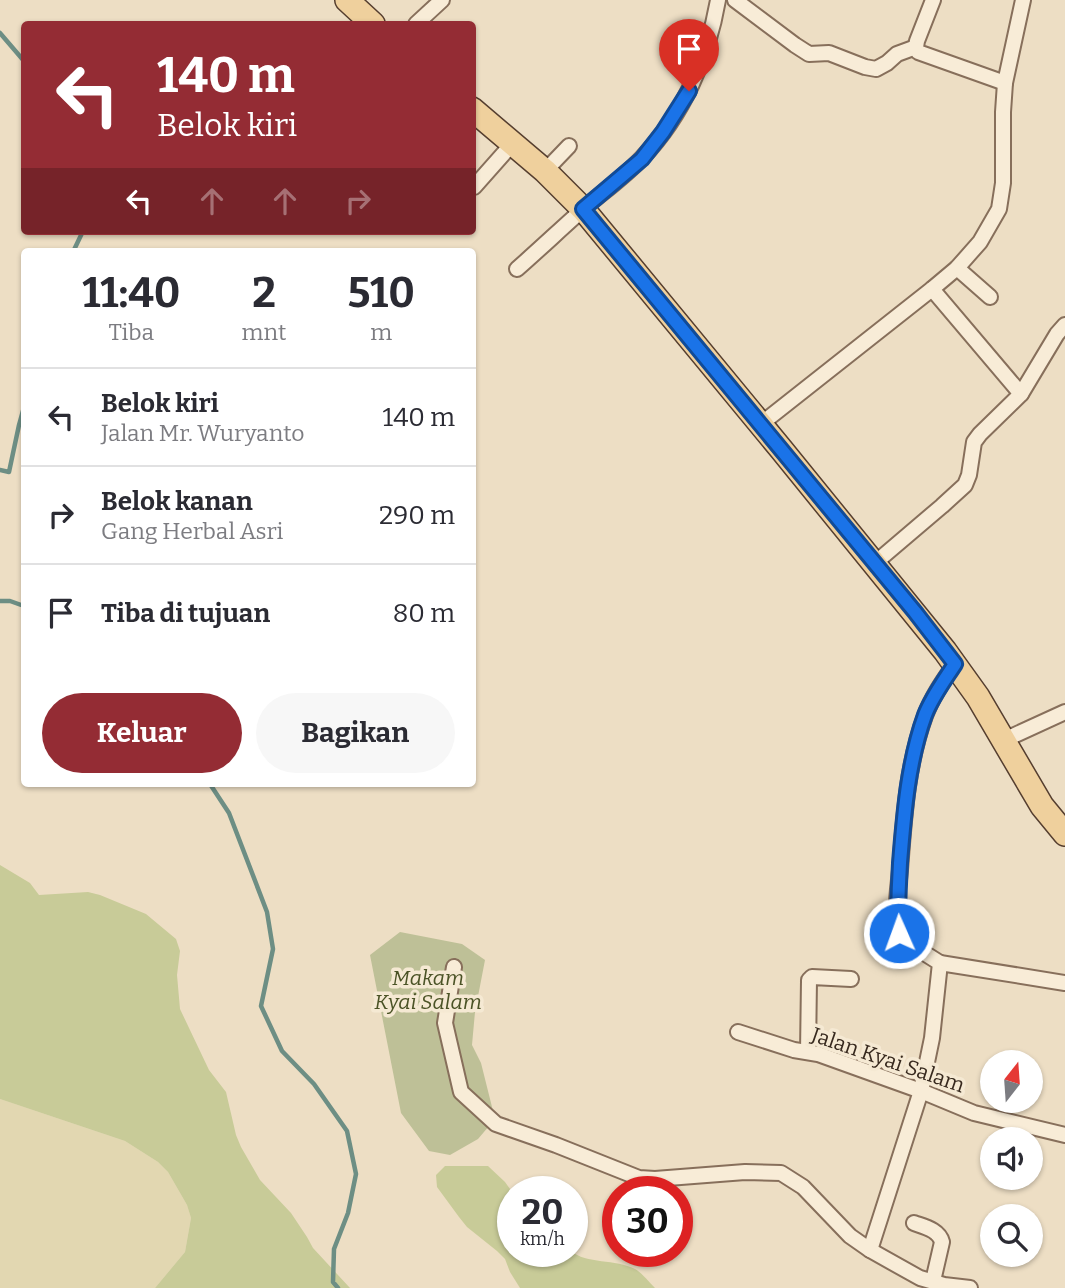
<!DOCTYPE html>
<html lang="id">
<style>
body{margin:0;font-family:Bitter,serif;background:#f7f7f7;color:#2b2b33;height:100vh;display:flex;flex-direction:column;font-size:26px;white-space:nowrap}
*{box-sizing:border-box;margin:0}
p{font-size:23px;color:#7c7c81}
.icon{flex:none;width:38px;height:38px;fill:none;stroke:currentColor;stroke-width:2;stroke-linecap:round;stroke-linejoin:round}
.map{position:relative;flex:1;overflow:hidden}
.details{position:absolute;left:21px;top:248px;width:455px;height:539px;display:flex;flex-direction:column;background:#fff;border-radius:7px;box-shadow:0 2px 5px #0004}
.details>*{flex:none}
.top-card{position:absolute;left:21px;top:21px;width:455px;height:214px;border-radius:7px;box-shadow:0 2px 5px #0004;background:#942c34;color:#fff;overflow:hidden}
.needle{width:46px;rotate:17deg}
.controls{position:absolute;left:980px;top:1050px;display:grid;gap:14px}
.controls a{display:grid;place-items:center;width:63px;height:63px;border-radius:50%;background:#fff;box-shadow:0 2px 5px #0004;font-size:35px}
.speed{position:absolute;left:497px;top:1176px;display:flex;gap:14px;font-size:35px;font-weight:700;text-align:center}
.speed>*{display:grid;place-content:center;width:91px;height:91px;border-radius:50%;background:#fff;box-shadow:0 2px 5px #0004;line-height:1}
.speed small{font-size:18px;font-weight:400}
.speed .limit{border:10px solid #d22;background:#fff;color:#111}
.pin{position:absolute;display:grid;place-items:center;width:60px;height:60px;color:#fff;margin:-72px -30px;border-radius:50% 50% 50% 0;rotate:-45deg;box-shadow:0 0 7px #0007}
.pin .icon{rotate:45deg}
.me{position:absolute;width:77px;margin:-38px;rotate:358deg;stroke-linejoin:round;filter:drop-shadow(0 0 5px #0008)}
.turn{display:flex;align-items:center;gap:24px;height:147px;padding:0 21px;font-size:32px}
.turn .icon{width:91px;height:91px;stroke-width:2.5}
.turn b{display:block;font-size:49px;line-height:60px}
.lanes{display:flex;align-items:center;height:66px;padding:0 21px;background:#0003;justify-content:center;gap:35px;direction:ltr}
.lanes .off{opacity:.35}
.eta{display:flex;justify-content:space-evenly;align-items:center;height:119px;text-align:center}
.eta b{font-size:42px;font-weight:700;line-height:49px}
.primary-button{display:flex;gap:14px;margin-top:auto;padding:14px 21px}
.primary-button a{flex:1;height:80px;border-radius:42px;background:#942c34;color:#fff;font-size:28px;font-weight:700;line-height:80px;text-align:center}
.primary-button a+a{background:#f7f7f7;color:#2b2b33}
ul{padding:0;list-style:none}
li{display:flex;align-items:center;gap:21px;height:98px;padding:0 21px;border-top:2px solid #e1e1e2}
li div{flex:1}
li b{display:block;font-size:26px}
li em{font-style:normal}
.map>svg:first-child{display:block}
.farmland{fill:#e2d7b1}
.green{fill:#c8cb98}
.cemetery{fill:#bec097}
.lines{fill:none;stroke-linecap:round;stroke-linejoin:round}
.stream{stroke:#6d8e84;stroke-width:4.5}
.street-casing{stroke:#876f5b;stroke-width:18}
.primary-casing{stroke:#553e2f;stroke-width:26}
.street{stroke:#f8ecd7;stroke-width:14}
.primary{stroke:#efd09d;stroke-width:23}
.route-casing{stroke:#114b97;stroke-width:18}
.route{stroke:#1a73e8;stroke-width:12}
.labels{text-anchor:middle;stroke-width:7;stroke-linejoin:round;paint-order:stroke}
.park-label{font-size:21px;font-style:italic;fill:#4b5326;stroke:#f5e9d3}
.street-label{font-size:21px;fill:#37291e;stroke:#f5e9d3}
</style>
<div class="map">
<svg width="1065" height="1288" viewBox="0 0 1065 1288">
<rect width="100%" height="100%" fill="#eddec4"/>
<path class="farmland" d="M0 1099 125 1141 158 1162 168 1172 187 1205 191 1218 185 1252 155 1288H0Z"/>
<g class="green">
<path d="M0 865 30 883 39 895 88 892 100 895 146 914 176 939 180 951 177 975 180 1009 209 1070 226 1092 236 1135 241 1147 260 1180 291 1213 307 1237 313 1248 350 1288H155L185 1252 191 1218 187 1205 168 1172 158 1162 125 1141 0 1099Z"/>
<path d="M445 1166H488L505 1182 513 1193V1251H571C586 1264 616 1259 635 1269 642 1273 649 1282 655 1288H520L510 1272 505 1259 497 1251 467 1227 459 1217 437 1187 436 1175Z"/>
</g>
<path class="cemetery" d="M400 932 462 944 485 960 475 1012 472 1045 481 1063 495 1119 478 1139 450 1155 429 1151 401 1113 370 955Z"/>
<g class="lines">
<g class="stream">
<path d="M0 33 24 61"/>
<path d="M73 252 83 231"/>
<path d="M0 470 9 472 19 425 24 407"/>
<path d="M0 601H10L24 606"/>
<path d="M210 784 229 813 267 912 273 949 261 1006 282 1051 314 1084 347 1131 356 1174 348 1213 334 1249 333 1282 338 1288"/>
</g>
<g class="street-casing">
<g id="street">
<path d="M735 0 795 45 809 54 829 53 865 67 876 69 887 63 897 54 916 47"/>
<path d="M933 0 917 41 916 47 918 52 1005 83"/>
<path d="M416 24 442 0"/>
<path d="M545 171 569 146"/>
<path d="M474 187 513 143"/>
<path d="M957 268 990 297"/>
<path d="M517 269C541 248 565 225 589 204 607 189 626 175 642 158 683 115 708 58 718 0"/>
<path d="M932 289 1021 394"/>
<path d="M761 424 932 289 957 268 980 242 999 209 1003 183V112L1005 83 1023 0"/>
<path d="M875 563 942 506 965 485 969 475 974 442 980 434 1021 394 1057 334 1065 325"/>
<path d="M1004 740 1065 712"/>
<path d="M940 963 1065 983"/>
<path d="M454 967 445 1023 461 1092 496 1124 556 1145 639 1178 655 1179 745 1172 781 1173 803 1187 850 1236 870 1250 920 1278 944 1285 970 1288"/>
<path d="M738 1032 794 1050 818 1054 921 1091 974 1113 1065 1135"/>
<path d="M808 1052 809 980 812 977 851 979"/>
<path d="M914 1223C925 1227 939 1230 942 1242L933 1281"/>
<path d="M870 1250 921 1091 932 1038 940 963 902 939C893 918 898 892 900 870 904 818 907 765 925 716 932 697 943 681 955 664"/>
</g>
</g>
<g class="primary-casing">
<g id="primary">
<path d="M347 0 373 24"/>
<path d="M472 109 545 171 583 209 781 449 945 651 978 697 1042 806 1065 834"/>
</g>
</g>
<use href="#street" class="street"/>
<use href="#primary" class="primary"/>
</g>
<g class="lines">
<g class="route-casing">
<path id="route" d="M689 91 663 132 642 159 583 209 915 612 955 664C944 681 932 697 925 715 908 762 904 814 900 863 899 887 897 909 899 933"/>
</g>
<use href="#route" class="route"/>
</g>
<g class="labels">
<g class="park-label">
<text x="428" y="985">Makam<tspan x="428" dy="24">Kyai Salam</tspan></text>
</g>
<g class="street-label">
<text transform="translate(888 1060) rotate(19)" y="7">Jalan Kyai Salam</text>
</g>
</g>
</svg>
<div class="controls">
<a><svg class="needle" viewBox="-14 -14 28 28"><path d="M0-13l5 13h-10z" fill="#e53935"/><path d="M0 13l5-13h-10z" fill="#7c7c81"/></svg></a>
<a><svg class="icon" aria-label="sound" viewBox="0 0 24 24"><path d="M4 9h4l5-4v14l-5-4H4zM17 9q2 3 0 6"/></svg></a>
<a><svg class="icon" aria-label="search" viewBox="0 0 24 24"><circle cx="10" cy="10" r="6"/><path d="M15 15l6 6"/></svg></a>
</div>
<div class="speed"><div>20<small>km/h</small></div><div class="limit">30</div></div>
<div class="pin" style="left:689px;top:91px;background:#d93025"><svg class="icon" aria-label="arrive" viewBox="0 0 24 24"><path d="M6 21V4h12l-3 4 3 4H6"/></svg></div>
<svg class="me" style="left:899px;top:933px" viewBox="-20 -20 40 40"><circle r="17" fill="#1a73e8" stroke="#fff" stroke-width="3"/><path d="M0-11L8 9 0 5-8 9z" fill="#fff"/></svg>
<div class="top-card">
<div class="turn"><svg class="icon" aria-label="left" viewBox="0 0 24 24"><path d="M17 20v-9H6M10 6l-5 5 5 5"/></svg><div><b>140 m</b>Belok kiri</div></div>
<div class="lanes"><svg class="icon" aria-label="left" viewBox="0 0 24 24"><path d="M17 20v-9H6M10 6l-5 5 5 5"/></svg><svg class="icon off" aria-label="ahead" viewBox="0 0 24 24"><path d="M12 20V5M6 11l6-6 6 6"/></svg><svg class="icon off" aria-label="ahead" viewBox="0 0 24 24"><path d="M12 20V5M6 11l6-6 6 6"/></svg><svg class="icon off" aria-label="right" viewBox="0 0 24 24"><path d="M7 20v-9h11M14 6l5 5-5 5"/></svg></div>
</div>
<section class="details">
<div class="eta">
<div><b>11:40</b><p>Tiba</p></div>
<div><b>2</b><p>mnt</p></div>
<div><b>510</b><p>m</p></div>
</div>
<ul>
<li><svg class="icon" aria-label="left" viewBox="0 0 24 24"><path d="M17 20v-9H6M10 6l-5 5 5 5"/></svg><div><b>Belok kiri</b><p>Jalan Mr. Wuryanto</p></div><em>140 m</em></li>
<li><svg class="icon" aria-label="right" viewBox="0 0 24 24"><path d="M7 20v-9h11M14 6l5 5-5 5"/></svg><div><b>Belok kanan</b><p>Gang Herbal Asri</p></div><em>290 m</em></li>
<li><svg class="icon" aria-label="arrive" viewBox="0 0 24 24"><path d="M6 21V4h12l-3 4 3 4H6"/></svg><div><b>Tiba di tujuan</b></div><em>80 m</em></li>
</ul>
<div class="primary-button"><a>Keluar</a><a>Bagikan</a></div>
</section>
</div>
